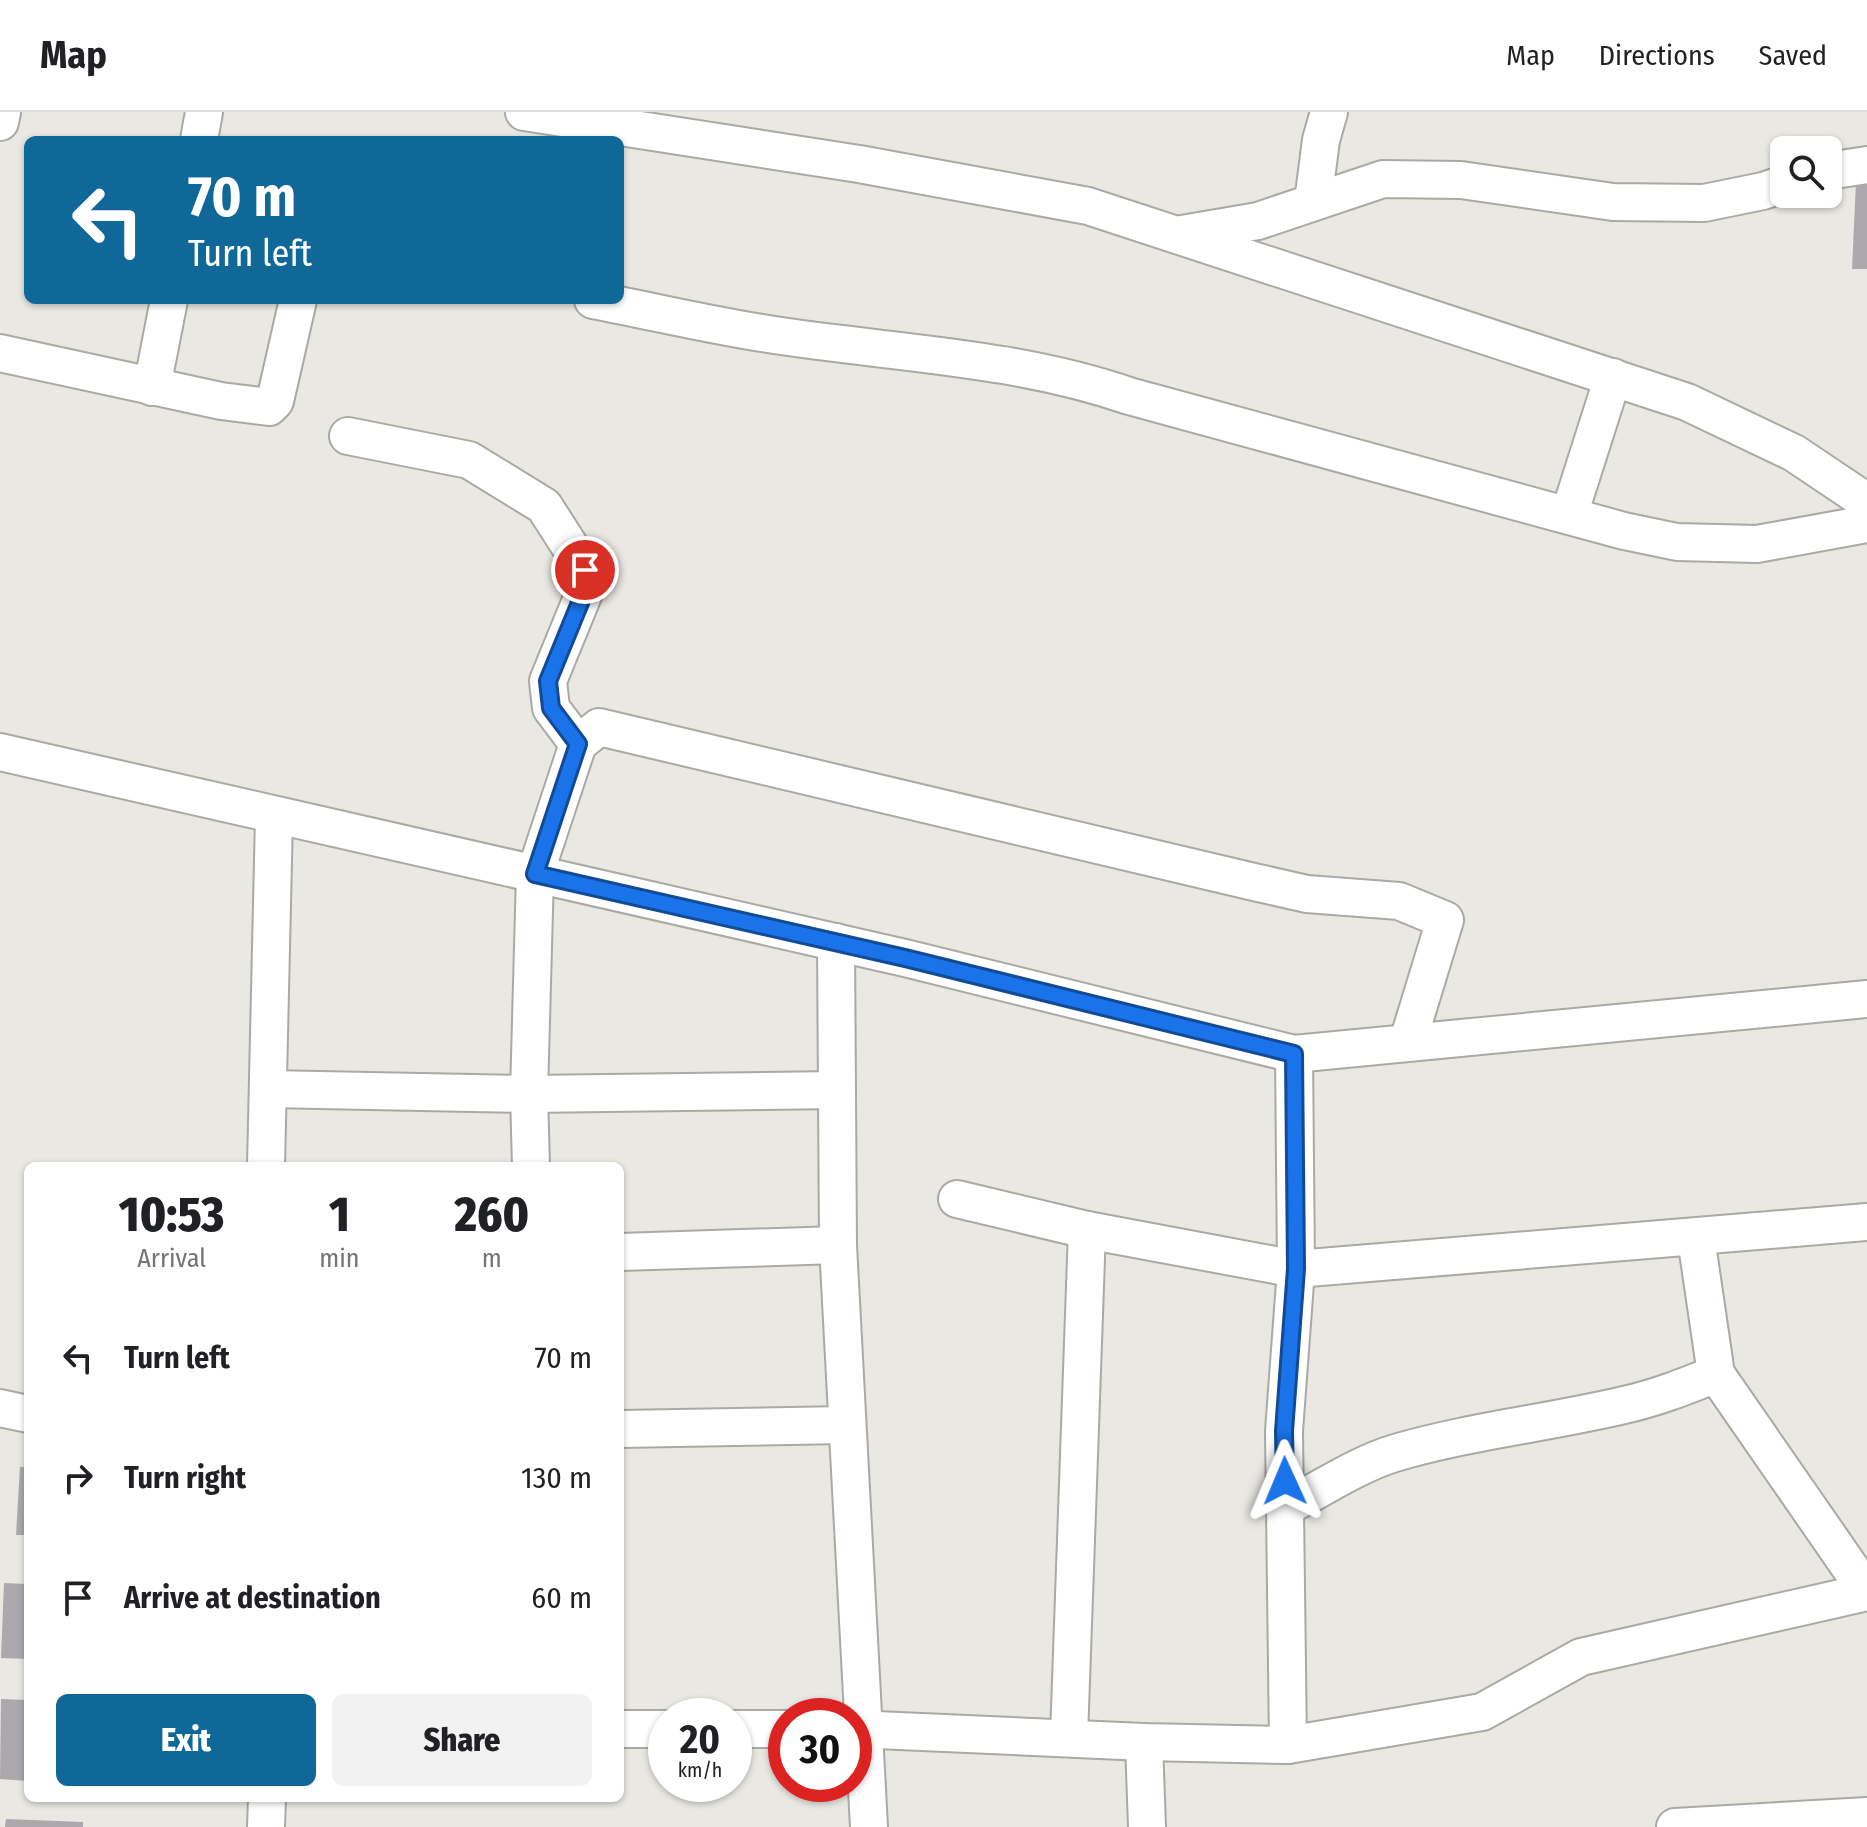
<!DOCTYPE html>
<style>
body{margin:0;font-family:"Fira Sans Condensed",sans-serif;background:#f2f2f2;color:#202124;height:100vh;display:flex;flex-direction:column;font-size:30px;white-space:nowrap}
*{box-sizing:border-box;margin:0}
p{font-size:26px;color:#757577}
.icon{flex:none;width:44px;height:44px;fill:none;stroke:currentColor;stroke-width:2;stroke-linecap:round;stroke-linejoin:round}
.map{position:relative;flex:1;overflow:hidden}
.details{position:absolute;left:24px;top:1050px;width:600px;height:640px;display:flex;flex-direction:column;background:#fff;border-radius:12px;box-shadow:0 2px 6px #0004}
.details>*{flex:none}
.guide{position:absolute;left:24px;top:24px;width:600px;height:168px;border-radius:12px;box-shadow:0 2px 6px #0004;background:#106898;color:#fff;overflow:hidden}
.buttons{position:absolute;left:1770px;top:24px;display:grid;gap:16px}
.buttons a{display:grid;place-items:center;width:72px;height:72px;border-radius:12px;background:#fff;box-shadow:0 2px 6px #0004;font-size:40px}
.speed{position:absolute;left:648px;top:1586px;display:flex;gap:16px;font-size:40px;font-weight:700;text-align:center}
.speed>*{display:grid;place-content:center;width:104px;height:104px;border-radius:50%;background:#fff;box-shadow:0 2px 6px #0004;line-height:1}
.speed small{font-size:20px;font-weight:400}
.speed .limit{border:12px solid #d22;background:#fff;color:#111}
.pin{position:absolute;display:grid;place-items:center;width:68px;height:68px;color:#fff;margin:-34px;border:4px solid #fff;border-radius:50%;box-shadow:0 2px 8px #0007}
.me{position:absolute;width:88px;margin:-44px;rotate:359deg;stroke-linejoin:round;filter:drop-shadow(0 0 6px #0008)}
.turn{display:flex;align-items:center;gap:28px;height:168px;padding:0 32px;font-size:36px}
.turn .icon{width:104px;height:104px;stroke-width:2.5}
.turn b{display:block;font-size:56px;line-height:68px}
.eta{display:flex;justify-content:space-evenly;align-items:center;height:136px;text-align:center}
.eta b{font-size:48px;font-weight:800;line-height:56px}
.primary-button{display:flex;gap:16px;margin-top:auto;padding:16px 32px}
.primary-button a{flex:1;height:92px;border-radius:12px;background:#106898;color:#fff;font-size:32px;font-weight:800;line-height:92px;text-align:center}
.primary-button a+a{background:#f2f2f2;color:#202124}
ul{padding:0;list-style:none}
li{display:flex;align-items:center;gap:24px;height:120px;padding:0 32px}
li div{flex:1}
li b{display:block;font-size:30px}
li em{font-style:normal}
header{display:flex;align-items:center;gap:48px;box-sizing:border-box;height:112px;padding:0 40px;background:#fff;border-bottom:2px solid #e0e0e0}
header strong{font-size:38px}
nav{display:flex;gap:44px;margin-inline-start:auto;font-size:28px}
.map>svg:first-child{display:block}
.building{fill:#aca9ae}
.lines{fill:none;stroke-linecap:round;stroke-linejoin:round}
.minor-casing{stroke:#aaa9a4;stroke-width:40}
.minor{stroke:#fff;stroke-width:36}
.route-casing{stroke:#114b97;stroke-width:20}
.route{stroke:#1a73e8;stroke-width:14}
</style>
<header>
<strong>Map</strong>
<nav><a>Map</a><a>Directions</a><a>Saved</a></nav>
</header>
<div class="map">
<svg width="1867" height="1715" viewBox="0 0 1867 1715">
<rect width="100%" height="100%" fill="#e9e8e3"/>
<g class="building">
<path d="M1856 70 1867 71V157H1852Z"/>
<path d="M20 1355H28V1423H16Z"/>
<path d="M4 1471 28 1472V1547L1 1546Z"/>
<path d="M1 1587 28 1588V1669L0 1667Z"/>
<path d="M6 1707 83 1710V1715H5Z"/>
</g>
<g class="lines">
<g class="minor-casing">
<g id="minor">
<path d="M524 0 859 52 1088 94 1687 290 1794 341 1867 390"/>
<path d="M0 10 2 0"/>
<path d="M199 28 204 0"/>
<path d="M1828 59 1867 53"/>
<path d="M1313 90 1321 28 1329 0"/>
<path d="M1182 122 1258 109 1383 67 1461 68 1613 90 1704 91 1763 79 1784 72"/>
<path d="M593 188C651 199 709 213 768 222 889 241 1013 244 1129 284L1624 419 1677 430 1757 432 1867 412"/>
<path d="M0 241 221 289 269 295 275 289 298 188"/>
<path d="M152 275 169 188"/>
<path d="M348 324 469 348 544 394 585 458 584 481 548 569 551 596 578 632"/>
<path d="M1569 403 1613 265"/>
<path d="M0 640 905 846 1294 942 1867 887"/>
<path d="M836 830 838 1133 869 1715"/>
<path d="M268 977 529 982 837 978"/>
<path d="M266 1054 274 705"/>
<path d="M531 1054 529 982 535 762 578 632 599 615 1254 770 1307 782 1399 789 1445 808 1408 929"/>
<path d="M957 1087 1087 1118 1296 1157 1867 1110"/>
<path d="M1696 1126 1716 1262 1867 1480"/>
<path d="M620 1140 838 1133"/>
<path d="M0 1296 28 1302"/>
<path d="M620 1317 846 1313"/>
<path d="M1285 1395C1322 1377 1356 1353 1395 1341 1470 1319 1548 1311 1624 1293 1656 1286 1686 1274 1716 1262"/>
<path d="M620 1617H666"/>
<path d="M734 1617H786"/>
<path d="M854 1617 1144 1630 1288 1633 1482 1600 1581 1545 1867 1480"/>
<path d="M1069 1625 1087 1118"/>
<path d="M1144 1630 1147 1715"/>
<path d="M1288 1633 1284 1319 1296 1157 1294 942"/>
<path d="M266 1715 267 1686"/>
<path d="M1675 1715 1867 1704"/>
</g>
</g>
<use href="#minor" class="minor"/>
</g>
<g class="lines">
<g class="route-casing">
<path id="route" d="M585 458 584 481 548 569 551 596 578 632 535 762 905 846 1294 942 1296 1157 1284 1319 1285 1369"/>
</g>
<use href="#route" class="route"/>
</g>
</svg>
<div class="buttons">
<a><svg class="icon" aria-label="search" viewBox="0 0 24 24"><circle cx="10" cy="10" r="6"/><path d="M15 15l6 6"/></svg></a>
</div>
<div class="speed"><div>20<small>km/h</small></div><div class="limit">30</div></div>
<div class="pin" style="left:585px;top:458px;background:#d93025"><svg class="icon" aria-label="arrive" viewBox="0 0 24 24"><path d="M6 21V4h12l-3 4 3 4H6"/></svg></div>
<svg class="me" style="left:1285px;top:1369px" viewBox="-20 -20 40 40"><path d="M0-17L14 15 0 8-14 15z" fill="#1a73e8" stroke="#fff" stroke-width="4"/></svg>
<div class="guide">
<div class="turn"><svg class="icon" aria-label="left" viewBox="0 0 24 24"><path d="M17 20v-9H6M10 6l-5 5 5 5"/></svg><div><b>70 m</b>Turn left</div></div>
</div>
<section class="details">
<div class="eta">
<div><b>10:53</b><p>Arrival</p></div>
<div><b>1</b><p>min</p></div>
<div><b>260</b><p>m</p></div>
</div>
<ul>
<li><svg class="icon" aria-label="left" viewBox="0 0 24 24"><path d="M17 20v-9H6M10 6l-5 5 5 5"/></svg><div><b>Turn left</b></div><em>70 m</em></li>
<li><svg class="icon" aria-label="right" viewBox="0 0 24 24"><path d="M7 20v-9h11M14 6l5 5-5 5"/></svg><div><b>Turn right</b></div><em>130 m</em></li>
<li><svg class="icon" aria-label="arrive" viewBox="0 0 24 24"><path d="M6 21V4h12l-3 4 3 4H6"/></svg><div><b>Arrive at destination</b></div><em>60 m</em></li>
</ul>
<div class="primary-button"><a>Exit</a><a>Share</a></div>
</section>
</div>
